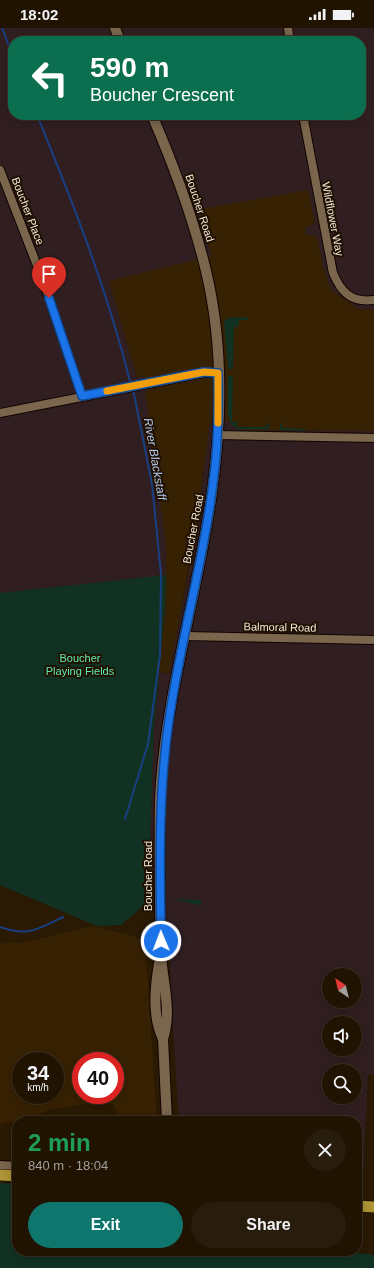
<!DOCTYPE html>
<meta charset="utf-8">
<style>
body{margin:0;font-family:Arial,sans-serif;background:#281c0c;color:#f1f3f6;height:100vh;display:flex;flex-direction:column;font-size:15px;white-space:nowrap}
*{box-sizing:border-box;margin:0}
p{font-size:13px;color:#a29e99}
.icon{flex:none;width:22px;height:22px;fill:none;stroke:currentColor;stroke-width:2;stroke-linecap:round;stroke-linejoin:round}
.map{position:relative;flex:1;overflow:hidden}
.side{position:absolute;left:12px;top:1088px;width:350px;height:140px;display:flex;flex-direction:column;background:#201302;border-radius:16px;box-shadow:0 2px 10px #0003,0 0 0 1px #3d3224}
.side>*{flex:none}
.top-card{position:absolute;left:8px;top:8px;width:358px;height:84px;border-radius:16px;box-shadow:0 2px 10px #0003,0 0 0 1px #3d3224;background:#0b6e4f;color:#fff;overflow:hidden}
.needle{width:26px;rotate:325deg}
.tools{position:absolute;left:322px;top:940px;display:grid;gap:8px}
.tools a{display:grid;place-items:center;width:40px;height:40px;border-radius:50%;background:#201302;box-shadow:0 2px 10px #0003,0 0 0 1px #3d3224;font-size:20px}
.speed{position:absolute;left:12px;top:1024px;display:flex;gap:8px;font-size:20px;font-weight:700;text-align:center}
.speed>*{display:grid;place-content:center;width:52px;height:52px;border-radius:50%;background:#201302;box-shadow:0 2px 10px #0003,0 0 0 1px #3d3224;line-height:1}
.speed small{font-size:10px;font-weight:400}
.speed .limit{border:6px solid #d22;background:#fff;color:#111}
.pin{position:absolute;display:grid;place-items:center;width:34px;height:34px;color:#fff;margin:-41px -17px;border-radius:50% 50% 50% 0;rotate:-45deg;box-shadow:0 0 4px #0007}
.pin .icon{rotate:45deg}
.me{position:absolute;width:44px;margin:-22px;rotate:359deg;stroke-linejoin:round;filter:drop-shadow(0 0 3px #0008)}
.turn{display:flex;align-items:center;gap:14px;height:84px;padding:0 16px;font-size:18px}
.turn .icon{width:52px;height:52px;stroke-width:2.5}
.turn b{display:block;font-size:28px;line-height:34px}
.round{display:grid;place-items:center;flex:none;width:42px;height:42px;border-radius:21px;background:#281c0c}
.summary{display:flex;align-items:center;justify-content:space-between;height:68px;padding:0 16px}
h1{font-size:24px;font-weight:700;line-height:30px;color:#1e9e55}
.primary-button{display:flex;gap:8px;margin-top:auto;padding:8px 16px}
.primary-button a{flex:1;height:46px;border-radius:24px;background:#0f766e;color:#fff;font-size:16px;font-weight:700;line-height:46px;text-align:center}
.primary-button a+a{background:#281c0c;color:#f1f3f6}
.status{display:flex;justify-content:space-between;align-items:center;height:28px;padding:0 20px;background:#201302;direction:ltr}
.status svg{height:11px;fill:currentColor}
.map>svg:first-child{display:block}
.built{fill:#372103;fill-rule:evenodd}
.industrial{fill:#311e21;fill-rule:evenodd}
.green{fill:#113223}
.lines{fill:none;stroke-linecap:round;stroke-linejoin:round}
.stream{stroke:#183f81;stroke-width:2}
.minor-casing{stroke:#120400;stroke-width:10}
.tertiary-casing{stroke:#120400;stroke-width:12}
.trunk-casing{stroke:#120400;stroke-width:12}
.minor{stroke:#7a654d;stroke-width:8}
.tertiary{stroke:#7a654d;stroke-width:10}
.trunk{stroke:#ae9436;stroke-width:11}
.route-casing{stroke:#114b97;stroke-width:10}
.route{stroke:#1a73e8;stroke-width:7}
.slow{stroke:#f59e0b;stroke-width:7}
.labels{text-anchor:middle;stroke-width:4;stroke-linejoin:round;paint-order:stroke}
.street-label{font-size:11px;fill:#f4e8da;stroke:#201000}
.park-label{font-size:11px;fill:#61edb0;stroke:#201000}
.water-label{font-size:12px;font-style:italic;fill:#b0c7ed;stroke:#201000}
</style>
<div class="status"><b>18:02</b><svg viewBox="0 0 49 12"><path d="M0 12V9h3v3zM5 12V6h3v6zM10 12V3h3v9zM15 12V0h3v12zM26 1h20v11H26zM47 4h2v5h-2z"/></svg></div>
<div class="map">
<svg width="374" height="1240" viewBox="0 0 374 1240">
<rect width="100%" height="100%" fill="#2a1903"/>
<g class="built">
<path d="M308 162 315 194 306 207 316 208 318 211 323 238 331 262 359 281 374 282V403L244 402 210 393 198 490 169 646 159 643 165 581 166 518 143 348 137 351 109 253 210 228 199 181Z"/>
<path d="M94 898 135 909 145 914 157 1093H121L113 1076 99 1074 51 1081 32 1090 0 1096V916L10 914 21 915ZM21 1033H55V1067H21ZM81 1033H115V1067H81Z"/>
</g>
<g class="industrial">
<path d="M0 0H374V282L359 281 331 262 323 238 318 211 316 208 306 207 305 200 313 197 315 194 308 162 200 181 211 228 109 253 137 351 143 347 166 518V547L0 565ZM13 13H361V87H13Z"/>
<path d="M210 393H228L234 399 244 402 374 403V1047L368 1046 364 1138H357V1093H179L172 986 169 901 148 874 154 700 159 644 169 646 191 532 198 490ZM329 947H355V973H329ZM329 995H355V1021H329ZM329 1043H355V1069H329Z"/>
</g>
<g class="green">
<path d="M248 289V292H239L238 299H234L233 341H228L224 293 229 290Z"/>
<path d="M228 348H233L232 394H237V399H266L267 395 269 398V401H239L231 397 228 386Z"/>
<path d="M282 395V400L305 401V403L280 402V397Z"/>
<path d="M166 547 165 581 154 700 148 874 121 897 97 898 0 857V565Z"/>
<path d="M173 871 201 872V876L199 877Z"/>
<path d="M0 1155 17 1156V1223H343L374 1227V1240H0Z"/>
</g>
<g class="lines">
<g class="stream">
<path d="M2 0 13 28"/>
<path d="M37 87C73 175 108 264 131 357"/>
<path d="M125 791 148 716 160 627 161 546 152 456 133 361"/>
<path d="M0 899C28 909 38 901 63 889"/>
</g>
<g class="minor-casing">
<g id="minor">
<path d="M288 0 290 13"/>
<path d="M303 87 333 245C341 264 351 275 374 272"/>
<path d="M0 142 45 258 82 368"/>
<path d="M0 385 204 345H218"/>
<path d="M218 407 374 410"/>
<path d="M185 608 374 612"/>
<path d="M0 1137 17 1138"/>
</g>
</g>
<g class="tertiary-casing">
<g id="tertiary">
<path d="M115 0 120 13"/>
<path d="M152 87C174 138 193 189 206 243 223 314 222 392 212 464 198 567 165 667 160 771 159 806 160 841 160 875 161 892 159 910 161 927 163 956 172 983 163 1011"/>
<path d="M159 935C155 960 152 988 163 1011L167 1093"/>
</g>
</g>
<g class="trunk-casing">
<g id="trunk">
<path d="M0 1147 17 1148"/>
<path d="M357 1178 374 1179"/>
</g>
</g>
<use href="#minor" class="minor"/>
<use href="#tertiary" class="tertiary"/>
<use href="#trunk" class="trunk"/>
</g>
<g class="lines">
<g class="route-casing">
<path id="route" d="M49 270 82 368 204 344 218 345C219 385 218 424 212 463 202 540 180 615 169 692 158 767 160 838 161 913"/>
</g>
<use href="#route" class="route"/>
<path class="slow" d="M107 363 204 344 218 345V395"/>
</g>
<g class="labels">
<g class="street-label">
<text transform="translate(200 180) rotate(72)" y="4">Boucher Road</text>
<text transform="translate(28 183) rotate(69)" y="4">Boucher Place</text>
<text transform="translate(333 191) rotate(79)" y="4">Wildflower Way</text>
<text transform="translate(193 501) rotate(-79)" y="4">Boucher Road</text>
<text transform="translate(280 599) rotate(1)" y="4">Balmoral Road</text>
<text transform="translate(148 848) rotate(-90)" y="4">Boucher Road</text>
</g>
<g class="park-label">
<text x="80" y="634">Boucher<tspan x="80" dy="13">Playing Fields</tspan></text>
</g>
<g class="water-label">
<text transform="translate(155 431) rotate(80)" y="4">River Blackstaff</text>
</g>
</g>
</svg>
<div class="tools">
<a><svg class="needle" viewBox="-14 -14 28 28"><path d="M0-13l5 13h-10z" fill="#e53935"/><path d="M0 13l5-13h-10z" fill="#a29e99"/></svg></a>
<a><svg class="icon" aria-label="sound" viewBox="0 0 24 24"><path d="M4 9h4l5-4v14l-5-4H4zM17 9q2 3 0 6"/></svg></a>
<a><svg class="icon" aria-label="search" viewBox="0 0 24 24"><circle cx="10" cy="10" r="6"/><path d="M15 15l6 6"/></svg></a>
</div>
<div class="speed"><div>34<small>km/h</small></div><div class="limit">40</div></div>
<div class="pin" style="left:49px;top:270px;background:#d93025"><svg class="icon" aria-label="arrive" viewBox="0 0 24 24"><path d="M6 21V4h12l-3 4 3 4H6"/></svg></div>
<svg class="me" style="left:161px;top:913px" viewBox="-20 -20 40 40"><circle r="17" fill="#1a73e8" stroke="#fff" stroke-width="3"/><path d="M0-11L8 9 0 5-8 9z" fill="#fff"/></svg>
<div class="top-card">
<div class="turn"><svg class="icon" aria-label="left" viewBox="0 0 24 24"><path d="M17 20v-9H6M10 6l-5 5 5 5"/></svg><div><b>590 m</b>Boucher Crescent</div></div>
</div>
<section class="side">
<div class="summary"><div><h1>2 min</h1><p>840 m · 18:04</p></div><a class="round"><svg class="icon" aria-label="close" viewBox="0 0 24 24"><path d="M6 6l12 12M18 6L6 18"/></svg></a></div>
<div class="primary-button"><a>Exit</a><a>Share</a></div>
</section>
</div>
